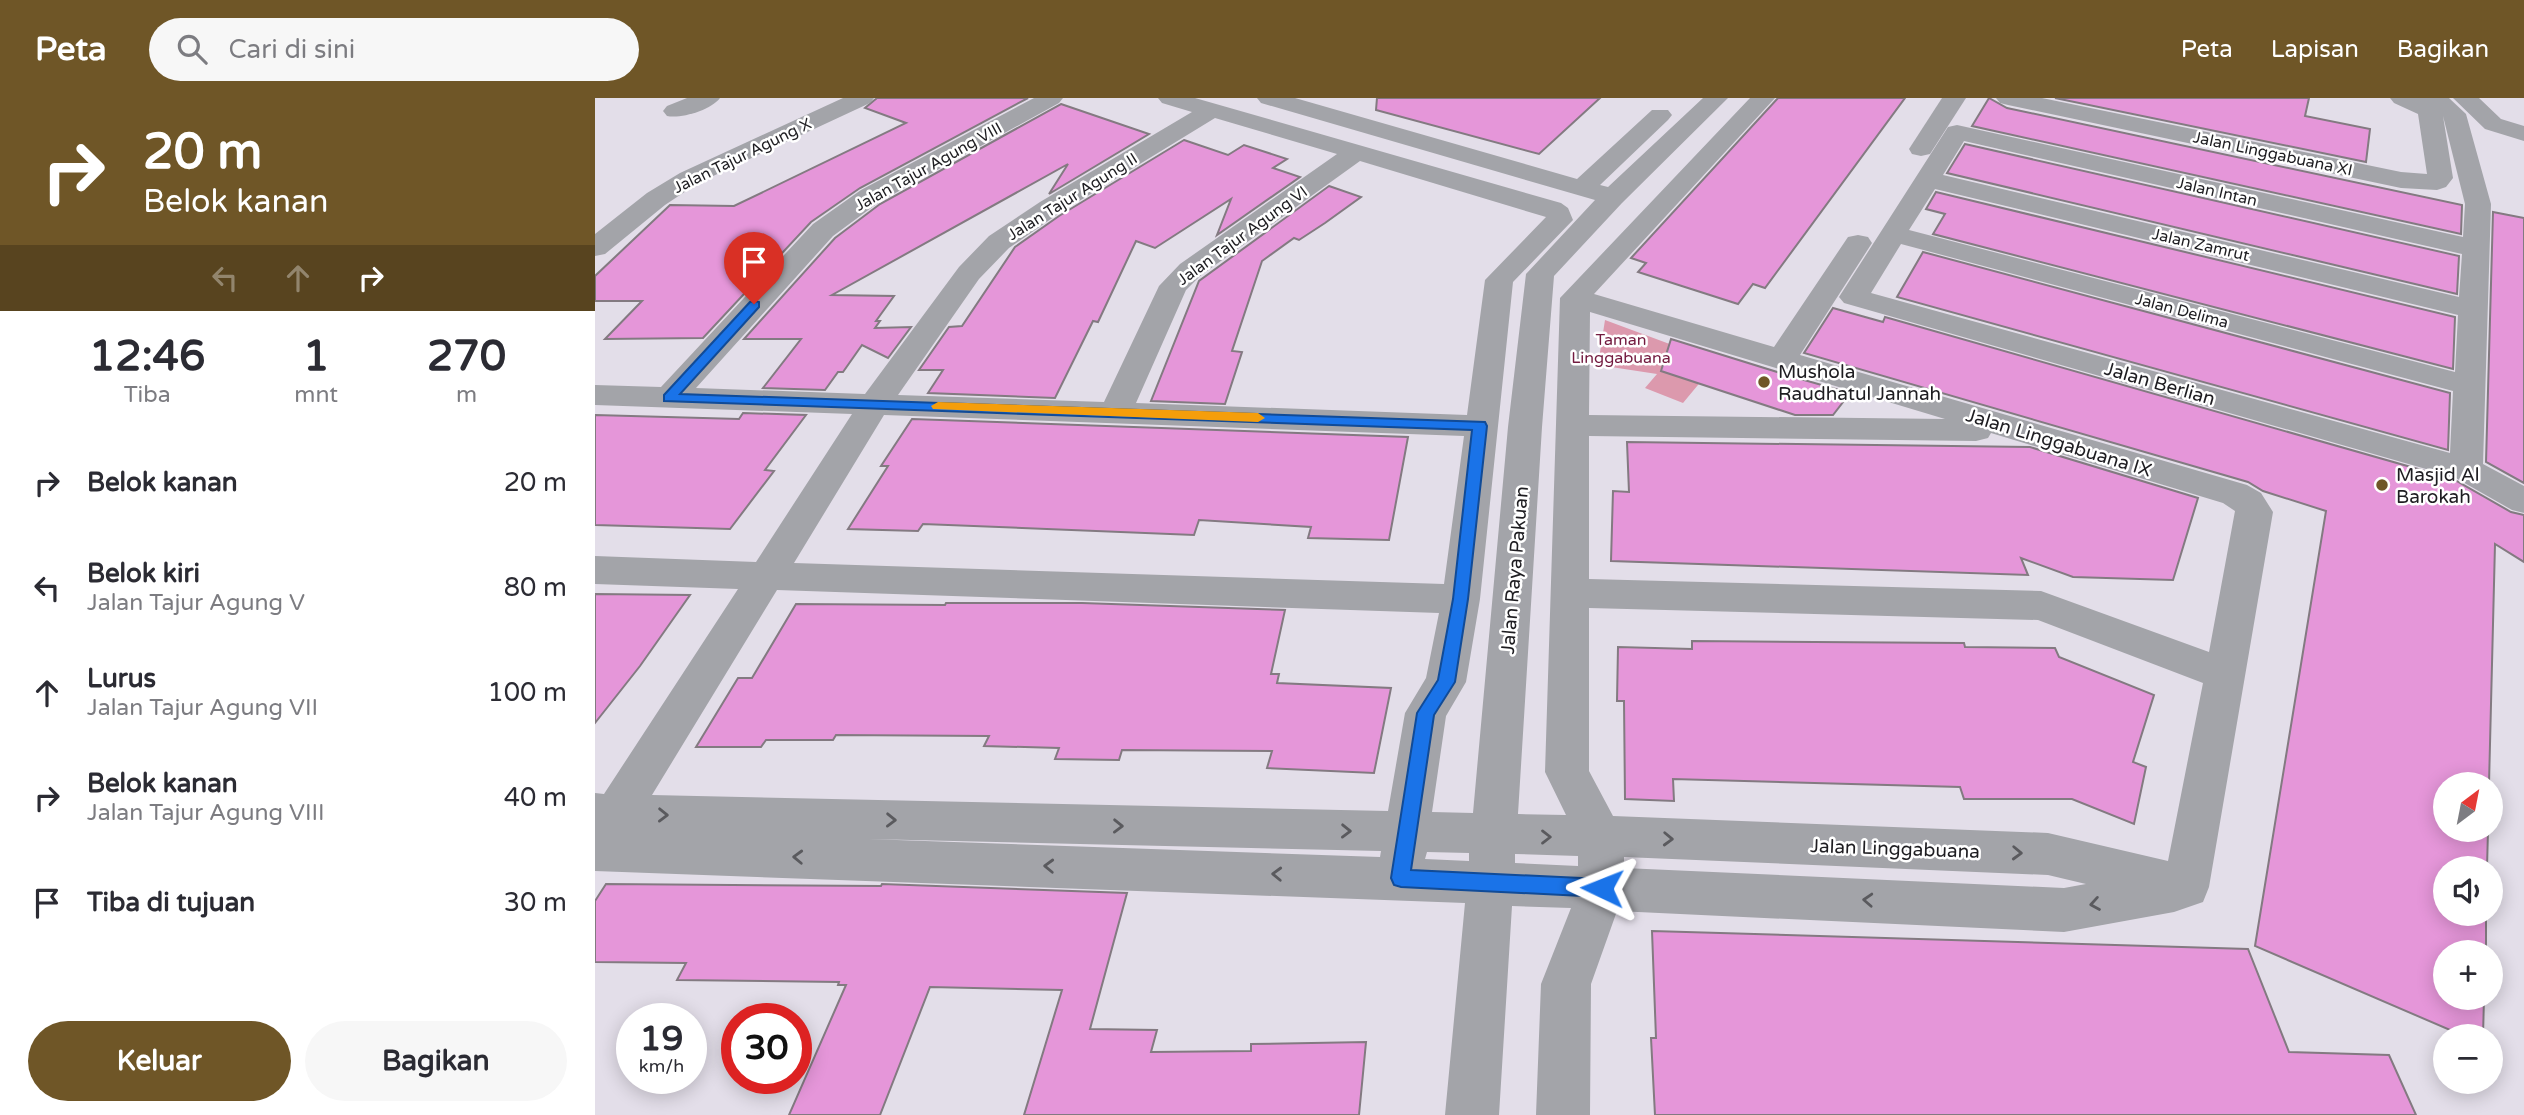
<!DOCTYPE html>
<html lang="id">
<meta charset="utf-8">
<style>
body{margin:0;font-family:"Varela Round",sans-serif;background:#f7f7f7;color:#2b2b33;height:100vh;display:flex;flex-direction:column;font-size:26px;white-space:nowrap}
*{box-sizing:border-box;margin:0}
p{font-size:23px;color:#7c7c81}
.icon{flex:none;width:38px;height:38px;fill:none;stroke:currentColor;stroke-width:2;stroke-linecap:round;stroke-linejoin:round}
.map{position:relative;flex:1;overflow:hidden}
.sheet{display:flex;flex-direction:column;background:#fff;width:595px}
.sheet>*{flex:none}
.top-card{background:#6f5627;color:#fff;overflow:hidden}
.needle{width:46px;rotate:32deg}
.tools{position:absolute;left:1838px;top:674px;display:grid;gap:14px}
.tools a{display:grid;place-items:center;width:70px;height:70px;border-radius:50%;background:#fff;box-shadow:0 4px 18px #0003;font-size:35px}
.speed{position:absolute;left:21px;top:905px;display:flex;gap:14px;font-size:35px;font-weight:700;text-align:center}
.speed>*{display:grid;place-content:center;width:91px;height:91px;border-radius:50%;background:#fff;box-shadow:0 4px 18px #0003;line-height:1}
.speed small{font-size:18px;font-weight:400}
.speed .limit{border:10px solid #d22;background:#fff;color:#111}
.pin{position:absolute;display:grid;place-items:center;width:60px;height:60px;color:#fff;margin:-72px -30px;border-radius:50% 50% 50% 0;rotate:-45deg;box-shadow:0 0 7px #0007}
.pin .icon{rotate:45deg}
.me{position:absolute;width:77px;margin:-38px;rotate:272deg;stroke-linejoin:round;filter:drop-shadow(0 0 5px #0008)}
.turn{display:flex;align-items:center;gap:24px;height:147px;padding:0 28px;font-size:32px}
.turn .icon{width:91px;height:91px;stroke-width:2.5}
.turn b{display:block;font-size:49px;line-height:60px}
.lanes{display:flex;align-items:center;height:66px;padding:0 28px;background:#0003;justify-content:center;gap:35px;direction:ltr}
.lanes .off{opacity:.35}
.eta{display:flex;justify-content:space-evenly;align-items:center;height:119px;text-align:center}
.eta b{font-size:42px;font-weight:800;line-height:49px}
.action{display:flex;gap:14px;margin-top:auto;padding:14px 28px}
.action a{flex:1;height:80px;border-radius:42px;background:#6f5627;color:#fff;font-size:28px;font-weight:800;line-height:80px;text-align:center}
.action a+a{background:#f7f7f7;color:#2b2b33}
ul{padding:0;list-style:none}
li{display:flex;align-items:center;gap:21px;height:105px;padding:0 28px}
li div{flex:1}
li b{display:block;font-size:26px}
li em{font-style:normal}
header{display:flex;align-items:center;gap:42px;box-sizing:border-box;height:98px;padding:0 35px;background:#6f5627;color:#fff}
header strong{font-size:33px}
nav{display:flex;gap:38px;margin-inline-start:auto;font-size:24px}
.search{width:490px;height:63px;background:#f7f7f7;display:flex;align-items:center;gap:18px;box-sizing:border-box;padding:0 24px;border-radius:38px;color:#7c7c81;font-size:26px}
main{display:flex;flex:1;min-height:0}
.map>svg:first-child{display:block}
.green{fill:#dc99ad}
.building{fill:#e596d9;stroke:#837a81;stroke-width:2}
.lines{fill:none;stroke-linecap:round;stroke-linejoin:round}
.street{fill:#a3a4a9;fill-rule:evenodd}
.oneway{stroke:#5a5a5e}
.route{fill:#1a73e8;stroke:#114b97;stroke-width:2}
.slow{fill:#f59e0b}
.poi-dot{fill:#6f5627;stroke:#fff;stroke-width:2.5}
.labels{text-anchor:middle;stroke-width:5;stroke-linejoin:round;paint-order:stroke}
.far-street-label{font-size:16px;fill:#1e1d21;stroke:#fff}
.far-park-label{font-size:16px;fill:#721a3f;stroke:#fff}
.poi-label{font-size:19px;fill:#1e1d21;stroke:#fff;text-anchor:start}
.street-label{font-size:19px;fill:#1e1d21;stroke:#fff}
</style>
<header>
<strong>Peta</strong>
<div class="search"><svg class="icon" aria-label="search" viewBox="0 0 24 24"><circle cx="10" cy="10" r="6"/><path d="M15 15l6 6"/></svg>Cari di sini</div>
<nav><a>Peta</a><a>Lapisan</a><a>Bagikan</a></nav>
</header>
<main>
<section class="sheet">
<div class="top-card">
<div class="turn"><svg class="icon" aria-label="right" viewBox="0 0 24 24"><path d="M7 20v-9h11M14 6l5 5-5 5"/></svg><div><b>20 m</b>Belok kanan</div></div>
<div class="lanes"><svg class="icon off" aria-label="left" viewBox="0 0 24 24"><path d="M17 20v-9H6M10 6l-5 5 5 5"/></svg><svg class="icon off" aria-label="ahead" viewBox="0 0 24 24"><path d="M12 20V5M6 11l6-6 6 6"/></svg><svg class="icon" aria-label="right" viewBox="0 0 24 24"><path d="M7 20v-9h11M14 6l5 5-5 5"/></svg></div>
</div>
<div class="eta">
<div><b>12:46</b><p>Tiba</p></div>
<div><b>1</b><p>mnt</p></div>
<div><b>270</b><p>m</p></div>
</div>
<ul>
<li><svg class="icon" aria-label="right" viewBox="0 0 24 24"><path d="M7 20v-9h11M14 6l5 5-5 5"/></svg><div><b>Belok kanan</b></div><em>20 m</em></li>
<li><svg class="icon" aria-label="left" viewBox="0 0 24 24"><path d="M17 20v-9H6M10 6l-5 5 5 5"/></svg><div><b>Belok kiri</b><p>Jalan Tajur Agung V</p></div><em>80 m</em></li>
<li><svg class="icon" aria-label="ahead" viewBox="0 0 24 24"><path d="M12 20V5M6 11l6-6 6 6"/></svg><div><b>Lurus</b><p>Jalan Tajur Agung VII</p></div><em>100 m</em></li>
<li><svg class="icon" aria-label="right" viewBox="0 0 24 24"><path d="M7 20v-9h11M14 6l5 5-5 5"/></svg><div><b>Belok kanan</b><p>Jalan Tajur Agung VIII</p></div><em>40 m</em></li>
<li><svg class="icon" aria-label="arrive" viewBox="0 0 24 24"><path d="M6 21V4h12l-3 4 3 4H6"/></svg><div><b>Tiba di tujuan</b></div><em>30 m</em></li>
</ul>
<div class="action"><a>Keluar</a><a>Bagikan</a></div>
</section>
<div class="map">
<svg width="1929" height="1017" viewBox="0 0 1929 1017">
<rect width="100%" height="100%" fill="#e3dee9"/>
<path class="green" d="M1010 222 1080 248 1065 273 1090 245 1127 258 1088 305 1050 290 1062 276 1003 267Z"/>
<g class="building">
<path d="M282 0H433L265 90 216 124 108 240 10 241 47 203H0V178L75 107 139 108 311 25 270 10Z"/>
<path d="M782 0H1005L944 56 781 12Z"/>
<path d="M1183 0H1310L1170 190 1158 186 1143 206 1043 174 1051 165 1036 160Z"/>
<path d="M1394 0 1412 10 1867 107 1866 136 1377 28Z"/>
<path d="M1460 0H1714L1710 18 1775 31 1771 64Z"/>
<path d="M466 6 554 36 454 96 473 66 237 197 299 198 281 223H285L280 230 316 229 293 260 267 247 248 274H243L230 292 168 290 206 241H149L240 140 285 106Z"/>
<path d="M589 42 633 57 649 47 692 61 678 70 705 79 622 137 636 101 560 150 541 143 503 224 498 223 460 300 333 295 348 272H324L354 229 367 228 420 149 464 118Z"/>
<path d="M1370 46 1864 158 1862 196 1352 75Z"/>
<path d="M734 88 766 99 730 125 704 142 699 140 667 163 637 253 647 254 630 306 556 303 604 183Z"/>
<path d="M1341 94 1860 219 1858 271 1338 136 1350 116 1331 111Z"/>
<path d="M1898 114 1929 120V385L1891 364Z"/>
<path d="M1328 154 1855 295 1853 352 1302 199Z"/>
<path d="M1238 210 1288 224 1290 219 1858 381 1916 414 1929 417V464L1900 446 1894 686H1850V732H1893L1892 770H1850V816H1891V854H1850V900H1889L1888 938H1869L1660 848 1731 413 1668 393 1653 384 1209 255Z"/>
<path d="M1076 241 1195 278 1255 295 1238 317H1200L1066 273Z"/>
<path d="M148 315 211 317 170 372 179 373 135 431 0 427V317L144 321Z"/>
<path d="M317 321 813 339 794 442 713 440 716 429 604 422 599 437 328 426 323 433 253 431 293 368H286Z"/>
<path d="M1032 344 1435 349 1603 400 1578 482 1478 479 1426 460 1433 477 1016 463 1018 393 1034 394Z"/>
<path d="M0 496 95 497 45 568 0 625Z"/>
<path d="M351 505H487L690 512 676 576H684L682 585 796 590 779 675 672 670 677 653 527 652 524 662 460 661 464 650 389 648 394 638 241 637 238 642H171L166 649H101L143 580H157L201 506 350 507Z"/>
<path d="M1097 543 1369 545 1370 549 1460 550 1464 559 1559 597 1538 664 1551 669 1539 726 1477 701H1369L1365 689 1078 681 1079 703 1030 701 1029 603H1022L1023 549 1097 551Z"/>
<path d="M11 786 286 788 287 786 532 795 495 931 562 932 556 954 656 953V946L771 944 764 1017H429L467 892 335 889 285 1017H194L251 887H243L244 884 82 882 91 865 0 864V803Z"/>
<path d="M1057 833 1653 851 1694 954 1794 957 1821 1017H1060L1056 940H1061Z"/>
</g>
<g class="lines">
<g class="street">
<path d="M92 0H125C116 12 86 21 72 18L68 13 72 8Z"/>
<path d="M248 0H279L275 5 103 85 70 107 10 156 0 158V136L52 95 85 75Z"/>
<path d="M439 0H468L464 5 284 104 238 138 101 290 270 296 364 169 394 138 445 104 597 14 567 5 563 0H600L966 105 973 110 978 122 918 184 885 501 871 584 851 618 837 714 878 715 913 329 931 176 1000 102 666 5 662 0H700L982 81 1057 12H1073L1077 17 1073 22 1005 87 1013 89 1108 0H1133L1027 105 959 178 947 329 923 716 971 717 950 674 965 200 1155 0H1180L999 196 1179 249 1253 139 1263 137 1273 139 1277 145 1205 257 1652 387 1666 395 1678 414 1614 789 1608 804 1579 814 1469 834 1022 813 996 886 995 1017H941L946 886 976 810 917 808 904 1017H850L870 805 0 773V695L9 696 143 491 0 486V458L161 464 257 316 0 307V287L66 289 218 126 266 92ZM620 20 742 56 585 166 564 188 509 304 303 297 384 181 414 150 463 116ZM765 63 951 119 890 182 872 317 541 305 591 192 605 178ZM995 214 1350 321 994 317ZM289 317 869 338 849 486 199 465ZM1396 335 1628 405 1640 413 1614 554 1446 493 994 481V338L1381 343 1393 340ZM182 492 844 515 831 580 810 615 793 713 57 697ZM994 510 1443 522 1608 585 1573 763 1453 735 1018 718 994 673ZM273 741 786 753 785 759ZM832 754 874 755V763L830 761ZM920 756 983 758V768L920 765ZM1029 759 1453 777 1491 786 1469 790 1029 770Z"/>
<path d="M1347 0H1371L1335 56 1326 58 1317 56 1314 51Z"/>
<path d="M1401 0H1447L1806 74 1832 76 1823 16 1799 5 1795 0H1854L1871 16 1896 106 1888 366 1929 388V415L1917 412 1859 379 1249 205 1244 199 1353 29 1362 27 1868 139 1870 106 1848 18 1858 80 1851 89 1842 92 1806 90 1413 7 1405 5ZM1369 43 1867 156 1864 199 1348 77ZM1340 91 1863 217 1860 274 1314 132ZM1306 146 1858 293 1855 355 1276 195Z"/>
<path d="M1858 0H1884L1906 21 1929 28V43L1890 31Z"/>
</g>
</g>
<defs><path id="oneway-chevron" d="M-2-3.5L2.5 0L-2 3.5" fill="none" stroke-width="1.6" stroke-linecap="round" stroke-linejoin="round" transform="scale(1.75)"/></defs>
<g class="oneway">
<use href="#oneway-chevron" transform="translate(68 717) rotate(1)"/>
<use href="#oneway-chevron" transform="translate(296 722) rotate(1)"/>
<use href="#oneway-chevron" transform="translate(523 728) rotate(1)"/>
<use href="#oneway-chevron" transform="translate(751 733) rotate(1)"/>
<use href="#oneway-chevron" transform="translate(951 739)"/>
<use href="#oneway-chevron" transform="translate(1073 741) rotate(2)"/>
<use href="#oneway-chevron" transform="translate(1422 755) rotate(2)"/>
<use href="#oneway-chevron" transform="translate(203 759) rotate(-178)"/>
<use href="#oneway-chevron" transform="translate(454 768) rotate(-178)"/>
<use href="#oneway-chevron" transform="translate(682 776) rotate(-178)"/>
<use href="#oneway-chevron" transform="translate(1273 802) rotate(-177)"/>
<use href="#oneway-chevron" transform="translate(1500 806) rotate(170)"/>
</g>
<path class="route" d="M159 203 164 204V209L85 296 890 324 892 328 873 501 860 584 839 617 816 772 1007 781 1014 783 1017 790 1014 796 1007 799 806 789 799 787 796 780 822 615 843 582 858 501 877 332 69 303V297L155 204Z"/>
<path class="slow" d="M343 304 663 315 670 320 663 324 338 311 336 308Z"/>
<g class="poi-dot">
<circle cx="1169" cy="284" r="7"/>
<circle cx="1787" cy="387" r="7"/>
</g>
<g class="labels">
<g class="far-street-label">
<text transform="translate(1678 55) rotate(12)" y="6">Jalan Linggabuana XI</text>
<text transform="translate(147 57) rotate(-26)" y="6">Jalan Tajur Agung X</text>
<text transform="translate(333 68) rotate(-29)" y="6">Jalan Tajur Agung VIII</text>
<text transform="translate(1622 93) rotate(13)" y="6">Jalan Intan</text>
<text transform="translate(477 98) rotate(-32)" y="6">Jalan Tajur Agung II</text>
<text transform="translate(647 137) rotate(-36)" y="6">Jalan Tajur Agung VI</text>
<text transform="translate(1606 146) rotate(13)" y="6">Jalan Zamrut</text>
<text transform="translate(1587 212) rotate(15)" y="6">Jalan Delima</text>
</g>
<g class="far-park-label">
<text x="1026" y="247">Taman<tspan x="1026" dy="18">Linggabuana</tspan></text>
</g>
<g class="poi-label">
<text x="1183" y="280">Mushola<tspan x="1183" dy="22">Raudhatul Jannah</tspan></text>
<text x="1801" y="383">Masjid Al<tspan x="1801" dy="22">Barokah</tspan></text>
</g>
<g class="street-label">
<text transform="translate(1565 285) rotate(16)" y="7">Jalan Berlian</text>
<text transform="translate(1464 344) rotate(17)" y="7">Jalan Linggabuana IX</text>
<text transform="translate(919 472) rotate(-85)" y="7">Jalan Raya Pakuan</text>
<text transform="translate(1300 750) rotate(2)" y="7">Jalan Linggabuana</text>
</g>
</g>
</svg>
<div class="tools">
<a><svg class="needle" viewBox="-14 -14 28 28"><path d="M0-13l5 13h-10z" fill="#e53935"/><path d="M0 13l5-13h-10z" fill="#7c7c81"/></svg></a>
<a><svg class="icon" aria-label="sound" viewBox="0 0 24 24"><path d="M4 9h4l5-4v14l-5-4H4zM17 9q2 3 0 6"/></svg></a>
<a>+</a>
<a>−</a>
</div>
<div class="speed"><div>19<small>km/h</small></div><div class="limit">30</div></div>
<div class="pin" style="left:159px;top:206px;background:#d93025"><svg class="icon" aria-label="arrive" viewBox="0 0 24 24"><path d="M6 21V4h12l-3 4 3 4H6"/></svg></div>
<svg class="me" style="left:1007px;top:790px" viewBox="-20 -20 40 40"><path d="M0-17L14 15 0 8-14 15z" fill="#1a73e8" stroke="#fff" stroke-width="4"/></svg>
</div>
</main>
